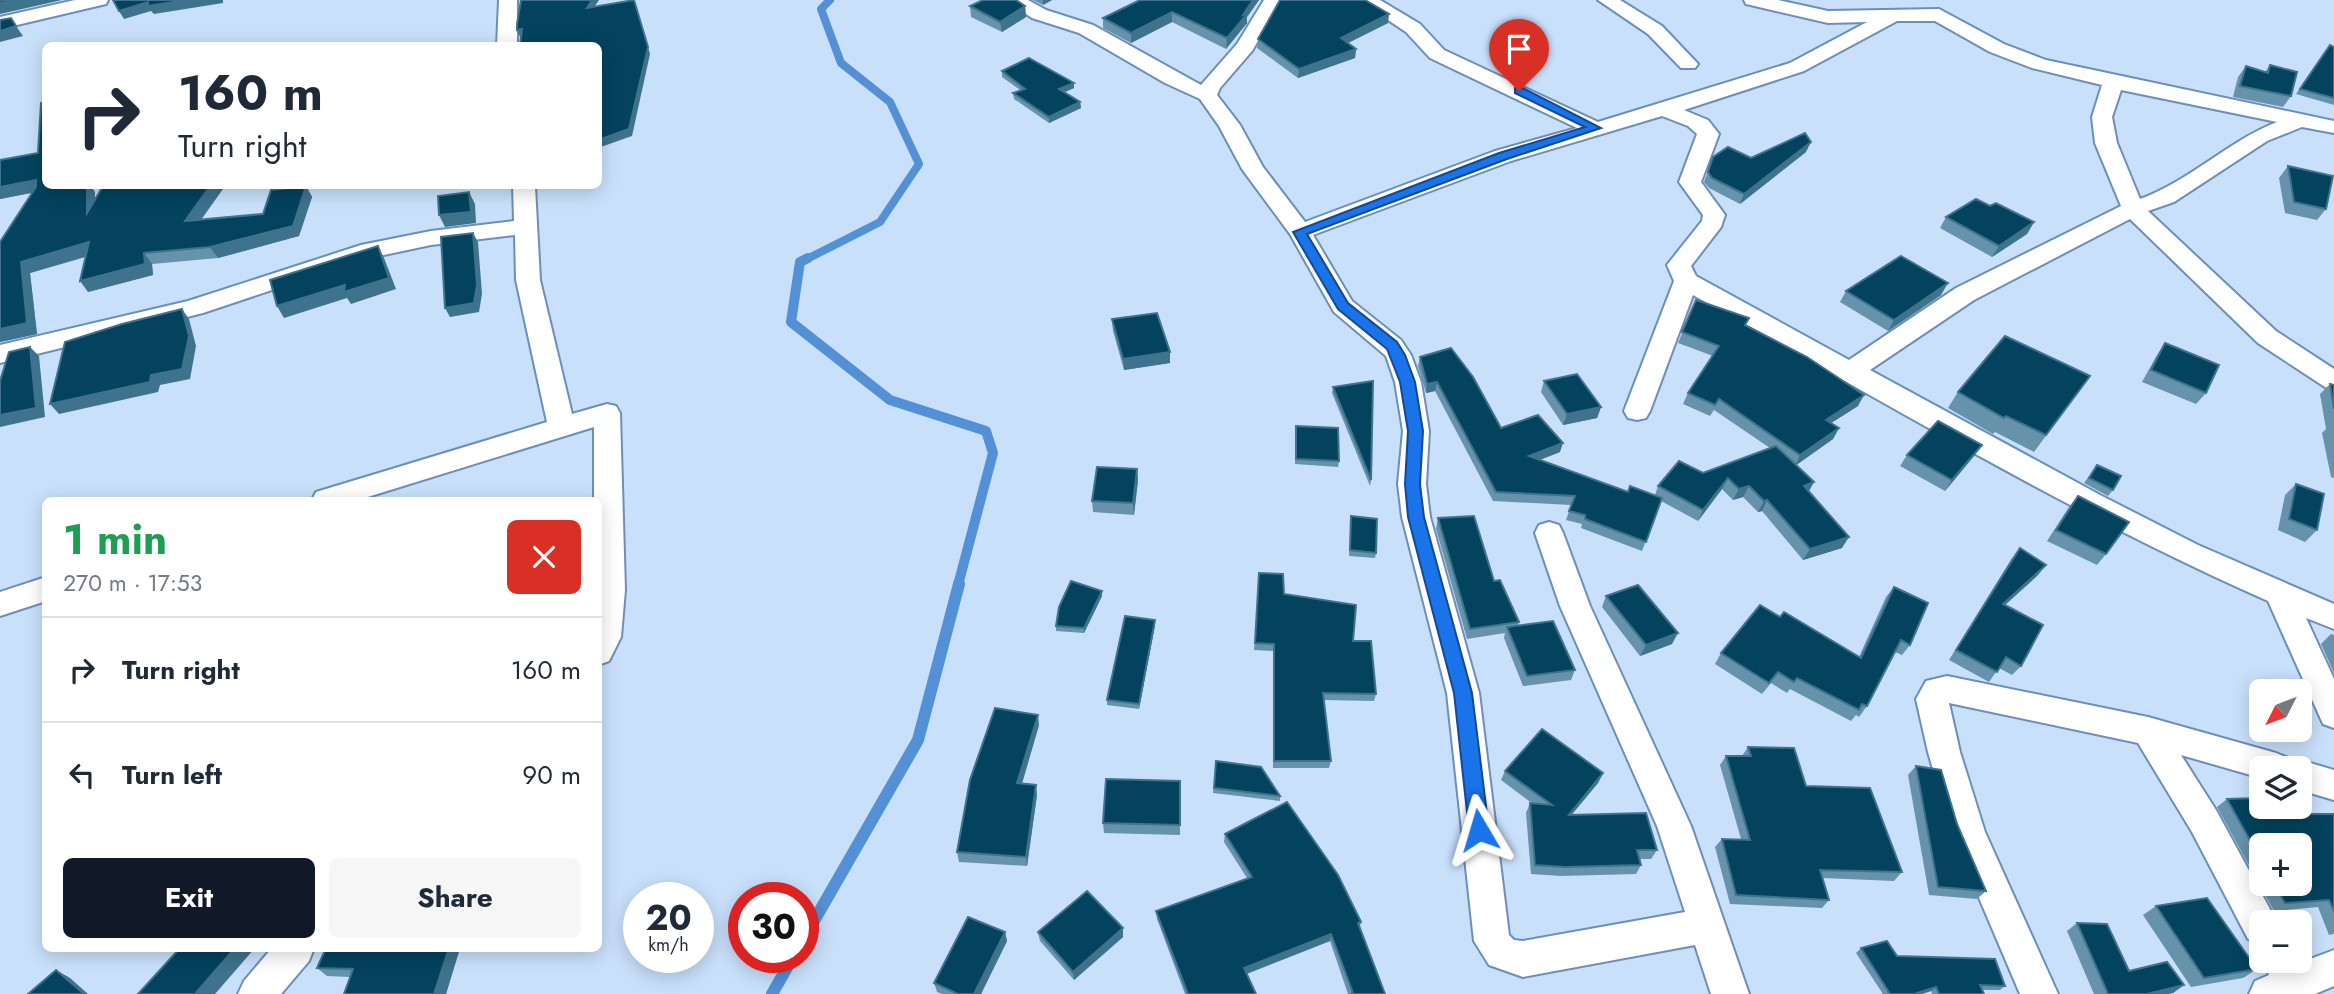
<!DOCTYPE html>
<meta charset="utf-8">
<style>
body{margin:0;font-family:Jost,sans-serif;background:#f6f6f7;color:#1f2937;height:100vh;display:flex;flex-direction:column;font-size:26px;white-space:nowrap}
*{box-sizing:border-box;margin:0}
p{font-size:23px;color:#747a83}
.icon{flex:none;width:38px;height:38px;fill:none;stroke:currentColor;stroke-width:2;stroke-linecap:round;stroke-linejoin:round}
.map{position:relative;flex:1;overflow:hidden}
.sheet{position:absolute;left:42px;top:497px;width:560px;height:455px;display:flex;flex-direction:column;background:#fff;border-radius:10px;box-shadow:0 4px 18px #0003}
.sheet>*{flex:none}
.guide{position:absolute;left:42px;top:42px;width:560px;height:147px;border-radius:10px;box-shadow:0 4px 18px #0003;background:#fff;color:#1f2937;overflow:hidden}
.needle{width:46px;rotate:228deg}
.tools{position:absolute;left:2249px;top:679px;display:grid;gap:14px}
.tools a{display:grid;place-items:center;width:63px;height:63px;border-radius:10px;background:#fff;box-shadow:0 4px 18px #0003;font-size:35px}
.speed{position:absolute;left:623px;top:882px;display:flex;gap:14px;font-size:35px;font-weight:700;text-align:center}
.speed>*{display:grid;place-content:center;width:91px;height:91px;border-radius:50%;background:#fff;box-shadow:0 4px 18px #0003;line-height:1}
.speed small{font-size:18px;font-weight:400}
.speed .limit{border:10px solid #d22;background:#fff;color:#111}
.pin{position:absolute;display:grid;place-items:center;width:60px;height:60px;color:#fff;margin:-72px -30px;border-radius:50% 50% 50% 0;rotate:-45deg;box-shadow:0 0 7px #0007}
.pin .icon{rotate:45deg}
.me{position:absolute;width:77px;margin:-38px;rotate:353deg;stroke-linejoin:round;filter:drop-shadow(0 0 5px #0008)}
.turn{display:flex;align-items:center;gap:24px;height:147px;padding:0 21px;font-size:32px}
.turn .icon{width:91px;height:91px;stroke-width:2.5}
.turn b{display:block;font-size:49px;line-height:60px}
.round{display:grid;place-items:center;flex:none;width:74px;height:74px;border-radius:10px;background:#f6f6f7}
.headline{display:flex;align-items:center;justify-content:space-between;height:119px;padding:0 21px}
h1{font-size:42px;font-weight:700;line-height:52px;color:#1e9e55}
.primary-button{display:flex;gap:14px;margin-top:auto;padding:14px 21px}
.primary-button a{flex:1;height:80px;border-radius:10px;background:#111827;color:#fff;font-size:28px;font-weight:700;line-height:80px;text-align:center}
.primary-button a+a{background:#f6f6f7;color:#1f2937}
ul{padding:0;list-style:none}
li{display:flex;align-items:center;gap:21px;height:105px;padding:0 21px;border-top:2px solid #e0e1e3}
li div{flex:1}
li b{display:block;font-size:26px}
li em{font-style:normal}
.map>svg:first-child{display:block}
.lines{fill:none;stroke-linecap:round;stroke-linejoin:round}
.stream-far2{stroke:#5490d6;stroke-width:8}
.stream-far1{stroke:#5490d6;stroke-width:10}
.stream{stroke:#5490d6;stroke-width:12}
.minor-casing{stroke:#6c8fb9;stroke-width:4}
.minor{fill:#fff;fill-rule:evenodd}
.wall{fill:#6692ac;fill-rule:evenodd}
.shaded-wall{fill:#3e728d}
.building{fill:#03435e;stroke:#3e728d;stroke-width:2}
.route{fill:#1a73e8;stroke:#114b97;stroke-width:2}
</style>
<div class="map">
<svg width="2334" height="994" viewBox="0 0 2334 994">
<rect width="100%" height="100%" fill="#c9e0fb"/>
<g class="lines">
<path class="stream-far2" d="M805 260 880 222 919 164 890 102 841 63 821 9 830 0"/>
<path class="stream-far1" d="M808 258 800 262 791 322 890 400 986 431 993 453 958 585"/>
<g class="stream">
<path d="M803 940 918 740 959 584"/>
<path d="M772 994 793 957"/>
</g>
<g class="minor-casing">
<g id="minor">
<path d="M75 0H108L106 4 0 29V17Z"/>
<path d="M499 0H517V46H497Z"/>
<path d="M1006 0H1028L1046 10 1093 25 1201 85 1237 44 1264 0H1282L1252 51 1220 88 1217 95 1240 125 1263 167 1305 222 1495 151 1577 128 1430 58 1406 32 1358 0H1380L1420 24 1444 50 1598 122 1790 63 1867 22 1828 23 1746 4 1744 0H1778L1828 11 1939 9 2004 44 2046 60 2334 121V133L2302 127 2267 141 2174 202 2148 211 2276 331 2334 369V390L2325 387 2258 343 2130 219 1974 300 1870 370 2100 495 2198 545 2334 604V629L2306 618 2334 679V728L2323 724 2268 601C2069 513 1882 401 1693 295L1650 411 1646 418 1637 420 1628 418 1624 411 1674 281 1667 265 1702 221 1703 215 1679 182 1697 134 1688 126 1662 116 1511 161 1313 235 1352 301 1401 340 1411 355 1421 382 1429 431 1426 484 1430 517 1479 693 1509 935 1514 940 1523 941 1685 912 1657 826 1560 606 1535 533 1539 525 1549 522 1559 525 1563 533 1590 606 1691 826 1749 994H1711L1695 945 1523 977 1489 965 1474 941 1447 693 1402 517 1398 484 1403 431 1395 382 1386 356 1334 312 1290 234 1242 169 1219 126 1200 99 1165 83 1079 33 1032 18ZM1897 21H1935L1990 52 2032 68 2102 85 2092 117 2095 143 2121 206 1956 288 1849 360 1696 276 1691 266 1721 227 1725 215 1701 182 1719 134 1708 120 1684 110 1804 71ZM2121 90 2277 122C2228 141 2190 181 2140 199L2117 143 2112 117Z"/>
<path d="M1598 0H1620L1662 26 1698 64 1695 68H1681L1648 34Z"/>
<path d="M513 186H535L540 280 572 414 607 404 616 406 620 413 625 590 621 637 609 661 598 665V500H594V427L358 500H312L316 492 547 422 516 280 515 235 431 245 365 259 203 313 0 363V345L188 301 361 245 431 231 514 221Z"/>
<path d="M46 577V601L0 616V592Z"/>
<path d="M1947 676 2148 717 2276 753 2288 758 2291 764 2300 760 2334 770V800L2300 790V768H2261V778L2181 755 2216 810 2277 922H2261V944L2248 939 2192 832 2138 743 1949 703 1960 752 1985 832 2058 994H2020L1951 832 1928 752 1916 699 1926 681Z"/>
<path d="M272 948H314L309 961 281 994H238L244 981Z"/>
<path d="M2334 950V986L2315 994H2249L2255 981 2269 975 2263 961H2300V958L2302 962Z"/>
</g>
</g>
<use href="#minor" class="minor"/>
</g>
<g class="wall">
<path d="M1033 0H1052L1043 5Z"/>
<path d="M1140 0H1259L1247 17V23L1226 49 1172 22 1131 43 1103 28V18Z"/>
<path d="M970 6H1025L1026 17 1002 32 971 17Z"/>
<path d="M1388 23 1348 43 1356 49 1355 58 1298 78 1257 48 1258 39Z"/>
<path d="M2330 45 2334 47V105L2296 94Z"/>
<path d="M2270 65 2291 96 2283 107 2233 97 2238 77 2246 66 2265 72Z"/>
<path d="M1002 71 1074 88 1065 92 1080 102 1081 108 1049 123 1014 99 1013 93 1020 90 1002 77Z"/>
<path d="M1806 152 1740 204 1709 188 1704 182 1713 157 1751 158Z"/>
<path d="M0 160 46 186 95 192V199L103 186H225L201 220 263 214 306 186 312 197 299 236 218 258 152 264 153 275 88 292 86 257 30 273 37 334 0 342 32 193 0 199Z"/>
<path d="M2288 166 2326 209 2317 220 2285 213 2279 178Z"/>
<path d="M1990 206 2034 222 2027 234 1992 257 1940 228 1946 217Z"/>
<path d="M1846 291 1941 295 1888 331 1840 302Z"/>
<path d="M1696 300 1746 325 1858 406 1831 423 1839 428 1833 439 1796 465 1809 491 1842 548 1803 560 1762 511 1758 512 1743 497 1733 500 1722 489 1698 521 1661 501 1642 551 1581 528 1582 524 1566 520 1571 505 1493 501 1435 391 1426 393 1418 366 1420 357 1501 428 1560 452 1540 460 1628 492 1655 495 1658 486 1703 473 1770 448 1714 410 1710 416 1683 404 1688 393 1713 356 1678 343Z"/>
<path d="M1112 319 1170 363 1124 370 1113 331Z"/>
<path d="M2165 343 2206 393 2196 404 2142 382 2157 355Z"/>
<path d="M2090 376 2034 452 1995 432 1993 434 1948 408 1958 392Z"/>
<path d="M1544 381 1601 407 1597 418 1563 425 1541 392Z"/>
<path d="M2330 384 2334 385V478L2331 477 2322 433 2326 429 2320 394Z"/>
<path d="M1333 387 1371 480 1370 486 1332 393Z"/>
<path d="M1296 426 1339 461 1338 467 1295 464Z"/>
<path d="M1907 455 1974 456 1945 491 1900 466Z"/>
<path d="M2097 465 2113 490 2108 496 2084 483Z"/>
<path d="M1137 469 1138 480 1134 515 1093 512 1092 501Z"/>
<path d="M2296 484 2317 530 2305 542 2278 530 2285 495Z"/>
<path d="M2078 496 2106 554 2097 565 2047 541 2069 507Z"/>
<path d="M1351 516 1376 553 1375 558 1349 556Z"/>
<path d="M1438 518 1494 581 1519 622 1518 626 1575 670 1571 680 1523 686 1504 638 1505 633 1467 639 1436 529Z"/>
<path d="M2020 548 2038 575 2005 605 2021 666 2012 675 1999 668 1989 682 1949 660 2012 558Z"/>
<path d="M1259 573 1284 594 1353 641 1376 694 1374 701 1324 700 1331 761 1329 768H1273L1274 651 1254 650Z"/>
<path d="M1894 587 1910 645 1902 655 1895 652 1867 706 1859 717 1856 715 1851 721 1790 689 1787 693 1771 683 1762 694 1715 664 1721 653 1780 617 1859 657 1886 597Z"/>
<path d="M1102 591V596L1084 633 1056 631V626Z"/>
<path d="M1606 596 1672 644 1640 656 1602 607Z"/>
<path d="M1155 625 1139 709 1107 705V700Z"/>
<path d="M2331 634 2334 635V673L2321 644Z"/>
<path d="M1039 725 1022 784 1037 795 1027 866 959 862 957 852Z"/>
<path d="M1748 747 1806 786 1902 872 1894 881 1823 878 1829 900 1822 908 1730 904 1715 847 1722 839H1741L1720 765 1726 756H1742Z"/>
<path d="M1216 761 1280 796V801L1213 793Z"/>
<path d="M1916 766 1986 891 1977 899 1929 895 1908 775Z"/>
<path d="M1505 771 1603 773 1598 783 1572 814 1657 850 1651 859H1640L1641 865 1636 874 1561 876 1531 874 1526 813 1530 803 1533 804 1501 780Z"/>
<path d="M1180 781V835L1104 833 1103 823Z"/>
<path d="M2227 799 2271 814H2334V934L2329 935 2318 907 2274 911 2217 807ZM2261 845 2300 884H2261Z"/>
<path d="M1225 834 1361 922 1360 927 1385 994H1348L1330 941 1247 974 1256 994H1185L1157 919 1156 911 1247 878 1224 842Z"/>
<path d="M2156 906 2257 969 2243 978 2191 987 2143 915Z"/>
<path d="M2077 923 2129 971 2184 985 2173 993 2168 994H2094L2067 931Z"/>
<path d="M1005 932 1007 941 981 994H942L937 992 934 983Z"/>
<path d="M1038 932 1123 937 1074 980 1040 941Z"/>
<path d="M326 948H460L446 994 350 977 327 976 317 968Z"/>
<path d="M1861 948 1897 956 2005 986 2000 990H1982L1984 994H1932L1931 991 1922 994H1883L1856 953Z"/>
</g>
<g class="shaded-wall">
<path d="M15 0H62L0 14V3Z"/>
<path d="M187 0H223V3L154 14 151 11 124 19 119 11 148 2Z"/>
<path d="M592 0H599L589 15 587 8Z"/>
<path d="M634 0 650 54 632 136 598 148V140Z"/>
<path d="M1043 0H1052L1043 5Z"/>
<path d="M1253 0H1259L1247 17V23L1226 49 1227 38Z"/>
<path d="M1025 6 1026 17 1002 32 1000 22Z"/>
<path d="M1172 12V22L1131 43V33Z"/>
<path d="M1389 14 1388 23 1340 47 1341 38Z"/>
<path d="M16 26 23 36 0 42V31Z"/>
<path d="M522 29 525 36 520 37 517 30Z"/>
<path d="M1356 49 1355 58 1298 78 1299 69Z"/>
<path d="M1074 83V88L1060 94 1059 89Z"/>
<path d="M1080 102 1081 108 1049 123V117Z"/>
<path d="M1811 142 1806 152 1740 204 1744 194Z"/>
<path d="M36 180 45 190 0 199V187Z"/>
<path d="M87 186H91L95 192V224L87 213Z"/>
<path d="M210 186H225L192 232 185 221Z"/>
<path d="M306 186 312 197 299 236 218 258 210 247Z"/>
<path d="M469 192 475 204 476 223 445 227 439 215Z"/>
<path d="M2034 222 2027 234 1992 257 1999 246Z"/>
<path d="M473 233 478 242 482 294 479 312 450 317 445 308Z"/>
<path d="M89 242 97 253 30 273 37 334 0 342V329L21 262Z"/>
<path d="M378 246 384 258 396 289 351 304 347 298 284 318 277 306 345 285Z"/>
<path d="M144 253 152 264 153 275 88 292 80 281Z"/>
<path d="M1948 283 1941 295 1888 331 1894 320Z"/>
<path d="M182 309 189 319 196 346 190 379 160 385 158 392 59 414 50 404 151 375Z"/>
<path d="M30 347 39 356 45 417 0 427V415Z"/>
<path d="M1170 352V363L1124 370 1123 359Z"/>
<path d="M1437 382 1435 391 1426 393 1427 384Z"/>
<path d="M1864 395 1858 406 1820 430 1826 420Z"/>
<path d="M1601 407 1597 418 1563 425 1567 414Z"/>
<path d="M1839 428 1833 439 1795 466 1800 455Z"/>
<path d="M1563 443 1560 452 1526 465 1529 456Z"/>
<path d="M1982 445 1974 456 1945 491 1952 480Z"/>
<path d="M1137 469 1138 480 1134 515 1133 503Z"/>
<path d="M1728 478 1722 489 1698 521 1703 510Z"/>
<path d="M1814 482 1808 493 1804 486Z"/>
<path d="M1749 486 1743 497 1733 500 1739 489Z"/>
<path d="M1767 500 1762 511 1758 512 1764 501Z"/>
<path d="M1849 537 1842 548 1803 560 1810 549Z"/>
<path d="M2046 565 2038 575 1995 614 2003 604Z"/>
<path d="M1102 591V596L1084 633V628Z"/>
<path d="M1155 620V625L1139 709V704Z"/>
<path d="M1678 633 1672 644 1640 656 1646 645Z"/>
<path d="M1038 715 1039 725 1019 793 1017 783Z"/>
<path d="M1603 773 1598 783 1564 824 1569 815Z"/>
<path d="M1036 785 1037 795 1027 866 1026 857Z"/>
<path d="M1123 928V937L1074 980 1073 972Z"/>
<path d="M1005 932 1007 941 981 994H974Z"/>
<path d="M1331 934 1330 941 1243 975 1244 968Z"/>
<path d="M235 948H255L215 994H195Z"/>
<path d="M449 948H460L446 994H434Z"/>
<path d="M56 970 70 978 88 994H84Z"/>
<path d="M2184 985 2173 993 2168 994H2147Z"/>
<path d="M1936 987 1931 991 1922 994H1914Z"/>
</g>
<g class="building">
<path d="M0 0H15L0 3Z"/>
<path d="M113 0H187L148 6V2L119 11Z"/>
<path d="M521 0H592L587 8 634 0 648 47 629 129 598 140V46H520L522 29 517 30V24Z"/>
<path d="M983 0H1016L1025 6 1000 22 970 6Z"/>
<path d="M1140 0H1253L1243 15 1248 13 1227 38 1172 12 1131 33 1103 18Z"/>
<path d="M1280 0H1365L1389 14 1341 38 1356 49 1299 69 1258 39Z"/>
<path d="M11 18 16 26 0 31V20Z"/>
<path d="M2330 45 2334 47V98L2300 89Z"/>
<path d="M1029 58 1074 83 1059 89 1080 102 1049 117 1013 93 1025 89 1002 71Z"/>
<path d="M2270 65 2297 72 2291 96 2240 86 2246 66 2268 73Z"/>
<path d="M46 102V186H87V213L103 186H210L185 221 263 214 271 190 306 186 293 226 210 247 144 253 145 264 80 281 89 242 21 262 27 323 0 329V242L36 187V180L0 187V160L38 153 41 103Z"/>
<path d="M1805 133 1811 142 1744 194 1712 178 1708 172 1713 157 1728 147 1751 158Z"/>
<path d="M2288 166 2333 176 2326 209 2294 202Z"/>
<path d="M469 192 471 212 439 215 438 196Z"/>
<path d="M1976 199 1990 206 1996 203 2034 222 1999 246 1946 217Z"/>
<path d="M473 233 477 285 474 303 445 308 441 237Z"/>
<path d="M378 246 389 278 344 292 345 285 277 306 270 280Z"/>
<path d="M1901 256 1948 283 1894 320 1846 291Z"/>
<path d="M1696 300 1749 318 1745 325 1807 357 1864 395 1826 420 1839 428 1800 455 1719 399 1715 405 1688 393 1719 346 1682 332Z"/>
<path d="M182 309 189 336 182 369 151 375 150 382 50 404 65 342 122 324Z"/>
<path d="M1157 313 1170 352 1123 359 1112 319Z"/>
<path d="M2005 336 2090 376 2046 435 2006 416 2004 418 1958 392Z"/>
<path d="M2165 343 2219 365 2206 393 2151 370Z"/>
<path d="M30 347 36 408 0 415V381L9 352Z"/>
<path d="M1451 348 1473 377 1501 428 1538 415 1563 443 1529 456 1628 492 1630 486 1662 498 1646 542 1585 519V515L1569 511 1575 496 1496 492 1437 382 1427 384 1420 357Z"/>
<path d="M1577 374 1601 407 1567 414 1544 381Z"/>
<path d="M1373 381 1371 480 1333 387Z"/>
<path d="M2330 384 2334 385V409Z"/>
<path d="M1938 421 1982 445 1952 480 1907 455Z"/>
<path d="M1296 426 1338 428 1339 461 1296 459Z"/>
<path d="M1776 446 1814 482 1804 486 1849 537 1810 549 1767 500 1764 501 1749 486 1739 489 1728 478 1703 510 1658 486 1679 461 1703 473Z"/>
<path d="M2097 465 2121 476 2113 490 2089 478Z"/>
<path d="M1097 467 1137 469 1133 503 1092 501Z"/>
<path d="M2296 484 2324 494 2317 530 2289 519Z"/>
<path d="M2078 496 2129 522 2106 554 2056 530Z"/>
<path d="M1351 516 1377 519 1376 553 1350 550Z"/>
<path d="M1474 516 1494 581 1500 580 1519 622 1470 629 1438 518Z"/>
<path d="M2020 548 2046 565 2003 604 2043 625 2021 666 2006 657 1997 672 1956 650Z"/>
<path d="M1259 573 1283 574 1284 594 1356 605 1353 641H1371L1376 694 1323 693 1331 761H1274V644L1255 643Z"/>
<path d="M1071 581 1102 591 1084 628 1056 626 1059 607Z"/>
<path d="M1638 585 1678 633 1646 645 1606 596Z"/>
<path d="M1894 587 1928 603 1910 645 1901 640 1867 706 1862 704 1859 710 1797 678 1794 682 1778 672 1769 683 1721 653 1760 605 1780 617 1784 612 1861 658Z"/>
<path d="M1125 616 1155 620 1139 704 1107 700Z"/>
<path d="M1553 621 1575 670 1527 676 1507 627Z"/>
<path d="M995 708 1038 715 1017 783 1036 785 1026 857 957 852 970 780Z"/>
<path d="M1542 729 1603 773 1569 815 1646 813 1657 850H1637L1641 865 1565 867 1535 865 1530 803 1552 805 1505 771Z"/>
<path d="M1748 747 1794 748 1806 786 1870 788 1902 872 1820 870 1829 900 1736 895 1722 839 1750 840 1726 756H1751Z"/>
<path d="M1216 761 1261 767 1280 796 1214 788Z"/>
<path d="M1916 766 1941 770 1957 824 1986 891 1938 887Z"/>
<path d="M1106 779 1180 781V825L1103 823Z"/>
<path d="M2260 798 2261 800V807H2266L2271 814H2334V911L2329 900 2285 903 2274 884H2300V845H2261V860L2227 799Z"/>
<path d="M1287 802 1338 875 1361 922 1358 923 1385 994H1351L1353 993 1331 934 1244 968 1256 994H1188L1156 911 1252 877 1225 834Z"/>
<path d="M1087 891 1123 928 1073 972 1038 932Z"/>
<path d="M2207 898 2257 969 2204 978 2156 906Z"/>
<path d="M968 917 1005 932 974 994H958L934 983Z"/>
<path d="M2077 923 2107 924 2129 971 2167 962 2184 985 2147 994H2108Z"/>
<path d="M1887 941 1897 956 1995 959 2005 986 1980 985 1984 994H1939L1936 987 1914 994H1890L1861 948Z"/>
<path d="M180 948H235L195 994H138Z"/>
<path d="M326 948H449L434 994H344L353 969 317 968Z"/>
<path d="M56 970 84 994H28Z"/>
</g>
<path class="route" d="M1515 88H1523L1601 128 1507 159 1307 234 1348 303 1397 342 1405 355 1415 382 1423 431 1420 484 1424 517 1472 693 1489 830 1486 837 1479 839 1472 837 1469 830 1454 693 1408 517 1405 484 1408 431 1400 382 1387 349 1338 309 1293 232 1499 153 1585 127 1515 93Z"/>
</svg>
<div class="tools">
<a><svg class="needle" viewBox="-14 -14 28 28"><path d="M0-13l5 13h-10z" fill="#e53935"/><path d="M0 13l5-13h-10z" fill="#747a83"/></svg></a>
<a><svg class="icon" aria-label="layers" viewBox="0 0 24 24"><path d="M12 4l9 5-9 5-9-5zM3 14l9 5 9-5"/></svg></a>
<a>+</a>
<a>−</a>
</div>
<div class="speed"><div>20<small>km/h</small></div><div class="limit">30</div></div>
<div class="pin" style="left:1519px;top:91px;background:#d93025"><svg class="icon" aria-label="arrive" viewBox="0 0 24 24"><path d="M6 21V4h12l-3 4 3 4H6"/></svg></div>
<svg class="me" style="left:1479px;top:830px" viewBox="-20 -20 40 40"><path d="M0-17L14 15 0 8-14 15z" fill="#1a73e8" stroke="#fff" stroke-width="4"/></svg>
<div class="guide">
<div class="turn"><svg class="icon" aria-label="right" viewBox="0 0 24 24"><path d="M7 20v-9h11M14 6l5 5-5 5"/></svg><div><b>160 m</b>Turn right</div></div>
</div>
<section class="sheet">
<div class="headline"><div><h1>1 min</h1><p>270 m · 17:53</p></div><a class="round" style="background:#d93025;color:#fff"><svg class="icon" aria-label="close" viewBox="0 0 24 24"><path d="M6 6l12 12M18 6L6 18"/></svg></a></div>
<ul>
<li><svg class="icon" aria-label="right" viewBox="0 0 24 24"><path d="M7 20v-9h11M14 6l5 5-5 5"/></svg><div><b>Turn right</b></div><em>160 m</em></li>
<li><svg class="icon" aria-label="left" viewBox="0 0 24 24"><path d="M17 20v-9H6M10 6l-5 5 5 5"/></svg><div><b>Turn left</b></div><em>90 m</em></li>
</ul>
<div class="primary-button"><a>Exit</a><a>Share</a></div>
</section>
</div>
